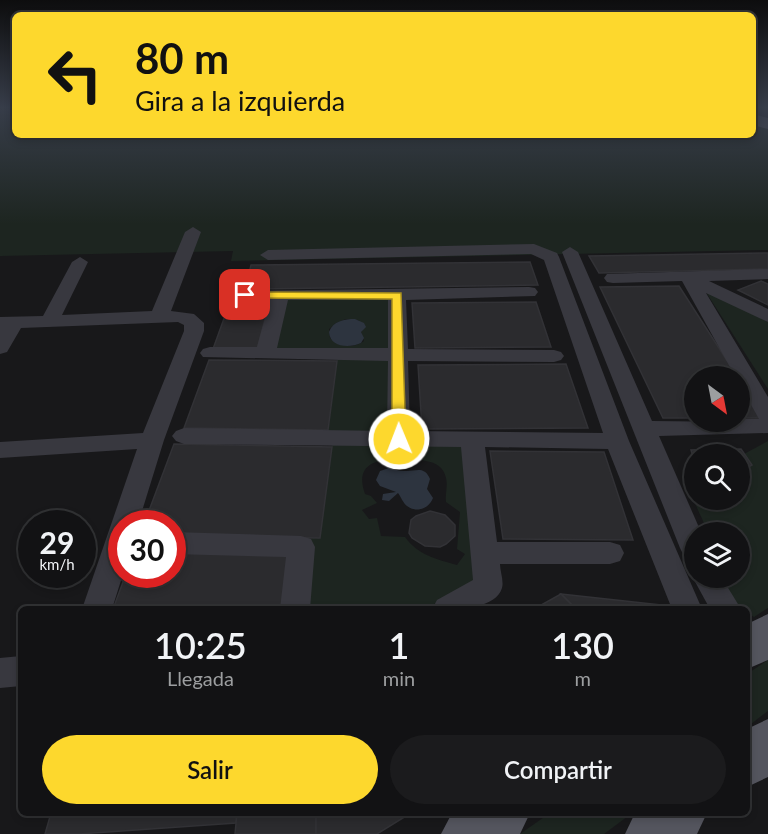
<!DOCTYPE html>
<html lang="es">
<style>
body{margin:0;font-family:Lato,sans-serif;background:#1b1b1d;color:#f1f3f6;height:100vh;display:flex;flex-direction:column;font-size:22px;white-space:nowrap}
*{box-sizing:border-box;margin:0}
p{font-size:20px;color:#9c9ea0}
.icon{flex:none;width:33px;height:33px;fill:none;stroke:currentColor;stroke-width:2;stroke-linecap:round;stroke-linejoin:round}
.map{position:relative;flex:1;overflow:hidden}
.sheet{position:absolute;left:18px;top:606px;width:732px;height:210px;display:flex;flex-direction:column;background:#121214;border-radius:9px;box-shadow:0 3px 9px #0003,0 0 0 2px #313234}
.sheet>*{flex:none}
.hud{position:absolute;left:12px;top:12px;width:744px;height:126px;border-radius:9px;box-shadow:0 3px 9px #0003,0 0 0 2px #313234;background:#fdd82d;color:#111;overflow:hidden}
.needle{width:39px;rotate:148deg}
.tools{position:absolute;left:684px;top:366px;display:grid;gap:12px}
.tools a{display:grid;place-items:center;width:66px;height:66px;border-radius:50%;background:#121214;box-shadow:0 3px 9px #0003,0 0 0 2px #313234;font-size:30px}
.speed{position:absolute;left:18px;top:510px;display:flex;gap:12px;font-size:30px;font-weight:700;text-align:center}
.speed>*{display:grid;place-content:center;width:78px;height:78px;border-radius:50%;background:#121214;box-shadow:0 3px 9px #0003,0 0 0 2px #313234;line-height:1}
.speed small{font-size:15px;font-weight:400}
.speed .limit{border:9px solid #d22;background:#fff;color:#111}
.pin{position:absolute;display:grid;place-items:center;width:51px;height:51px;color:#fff;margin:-26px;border-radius:12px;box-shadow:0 3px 9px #0006}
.me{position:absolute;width:66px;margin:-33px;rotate:359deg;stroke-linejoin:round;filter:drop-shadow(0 0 4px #0008)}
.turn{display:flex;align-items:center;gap:21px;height:126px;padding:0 24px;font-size:27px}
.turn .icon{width:78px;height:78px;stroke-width:2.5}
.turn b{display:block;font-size:42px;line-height:51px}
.eta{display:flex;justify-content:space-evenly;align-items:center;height:102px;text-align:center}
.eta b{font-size:36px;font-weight:600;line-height:42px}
.primary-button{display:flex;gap:12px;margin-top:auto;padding:12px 24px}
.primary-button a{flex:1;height:69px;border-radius:36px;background:#fdd82d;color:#111;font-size:24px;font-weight:600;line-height:69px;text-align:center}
.primary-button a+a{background:#1b1b1d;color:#f1f3f6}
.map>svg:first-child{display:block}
.green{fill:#1d2520;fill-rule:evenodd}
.water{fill:#2d343f}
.building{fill:#2b2b2e;stroke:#323236;stroke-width:1.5}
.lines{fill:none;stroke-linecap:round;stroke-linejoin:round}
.street{fill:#38383f;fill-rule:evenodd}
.primary{fill:#54555e;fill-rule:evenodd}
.route{fill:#fdd82d;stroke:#a48c1d;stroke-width:1.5}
</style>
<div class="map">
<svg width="768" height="834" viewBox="0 0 768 834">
<rect width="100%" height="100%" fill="#18181a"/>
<g class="green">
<path d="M0 107H15V135H753V122L768 128V250L231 261 233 251 0 256Z"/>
<path d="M704 289 768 322V389Z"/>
<path d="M286 299H390V350L275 348ZM346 319 358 320 365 325 361 332 364 341C354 349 339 347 330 338L329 329 336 323Z"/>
<path d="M337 358 390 359V433L328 432Z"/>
<path d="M768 441V608L754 617 747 612V609C733 609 724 589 718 578H740V532H708L693 499 740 500V472L752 465 744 454Z"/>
<path d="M332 444 463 445 476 581 425 609H307L302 538H320ZM397 458C413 461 442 456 446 478 448 486 445 494 446 502L460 512 457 549 465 554 457 565C436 559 418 555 405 537L381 536 377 518 369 519 362 510 377 503 371 496 365 494C355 466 373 460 397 458Z"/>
<path d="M768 660V711L747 727V674Z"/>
<path d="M550 813H632L604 834H520Z"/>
</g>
<g class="water">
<path d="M355 319 364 323 366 327 361 332 364 338 361 343C350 348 330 348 329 332 333 321 344 319 355 319Z"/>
<path d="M389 468C394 469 399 471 404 471 415 472 424 465 430 479L427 489 433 498C429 509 416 513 407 506 403 503 401 497 398 493L389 501 382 500 383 494 396 492 380 486 376 480 380 471Z"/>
</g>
<g class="building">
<path d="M768 253V269L599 273 589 256Z"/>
<path d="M530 262 538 285 245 289 251 265Z"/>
<path d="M761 281 768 284V305L738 290Z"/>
<path d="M679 286 737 376H694V418H663L600 287Z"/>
<path d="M231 299 270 300 257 349H213Z"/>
<path d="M536 302 551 347 415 348 412 303Z"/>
<path d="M209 360 337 361 328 430 184 428Z"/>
<path d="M566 364 588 428 422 429 418 365Z"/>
<path d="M740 380 763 418H740Z"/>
<path d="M174 444 332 447 320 538 172 536V524H144Z"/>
<path d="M741 449 752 465 740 472V454H694V460L691 450Z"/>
<path d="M490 451 604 452 633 540 503 539Z"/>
<path d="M430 511 445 515 455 525V536L446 544 440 547 425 546 412 538 409 533 411 520 416 516Z"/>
<path d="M172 551 292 554 283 609H113L126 574H172Z"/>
<path d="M561 594 661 605 662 609H576Z"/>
<path d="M561 594 576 609H534Z"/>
<path d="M51 813H237L236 823 79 834H45Z"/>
<path d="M237 813H316V834H235Z"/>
<path d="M316 813H411L377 834H316Z"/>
</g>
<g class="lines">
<g class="street">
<path d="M193 227 201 232 171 311 194 314 204 323V331L164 440 138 524H122L123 574 112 609H82L137 449 0 458V442L143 433 184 331V325L178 322 21 328 7 352 0 354V317L43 316 72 262 80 257 88 262 62 315 152 311 185 232Z"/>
<path d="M534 244 557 253 559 257 629 441 702 609H672L608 449 485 447 497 542H610L620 545 624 553 620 561 610 564H500C500 571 504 581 502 588 495 611 451 609 432 609L437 600 473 580 461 447 184 444 176 441 172 436 176 431 184 428 387 431 388 361 203 357 200 353 203 349 210 347H257L270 300 239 299 236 295 239 291 529 287 535 288 538 292 535 296 406 300 408 349 554 350 561 352 564 356 561 360 554 362 408 361 410 431 603 433 544 260 531 254 268 260 260 255 268 250ZM288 300H388V348H277Z"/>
<path d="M570 247 578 252 652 421 740 422V419H759L740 385V376H735L682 281 613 283 607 282 604 278 607 274 768 269V279L709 281 768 309V322L706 293 768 397V433L659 436 701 532H694V559L684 556 680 548 562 252Z"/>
<path d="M172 532 301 536 311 539 315 547 310 609H280L286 557 172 554Z"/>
<path d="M694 575V578H722L741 609H710L693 578Z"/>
<path d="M21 656V686L0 688V658Z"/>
</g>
<g class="primary">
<path d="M753 114 768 118V129L753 125Z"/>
<path d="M768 614V660L747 669V624Z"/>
<path d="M768 719V777L747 787V729Z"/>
<path d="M452 813H530L520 834H441Z"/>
<path d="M635 813H707L697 834H625Z"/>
</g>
</g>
<linearGradient id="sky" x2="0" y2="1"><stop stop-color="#0d0d0e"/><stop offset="0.48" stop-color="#373d49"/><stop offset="1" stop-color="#373d49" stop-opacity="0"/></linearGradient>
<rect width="768" height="224" fill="url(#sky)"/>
<path class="route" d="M245 292 401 293 406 439 404 442 399 444 392 439V299L241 298V293Z"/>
</svg>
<div class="tools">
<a><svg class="needle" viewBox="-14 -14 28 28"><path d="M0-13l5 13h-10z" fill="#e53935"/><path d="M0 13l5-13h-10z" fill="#9c9ea0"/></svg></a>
<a><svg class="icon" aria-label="search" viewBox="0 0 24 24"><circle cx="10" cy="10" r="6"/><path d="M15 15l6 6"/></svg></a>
<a><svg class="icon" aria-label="layers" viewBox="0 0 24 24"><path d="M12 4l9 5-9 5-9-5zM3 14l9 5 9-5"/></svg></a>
</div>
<div class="speed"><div>29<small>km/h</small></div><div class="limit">30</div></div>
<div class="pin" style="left:245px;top:295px;background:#d93025"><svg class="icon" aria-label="arrive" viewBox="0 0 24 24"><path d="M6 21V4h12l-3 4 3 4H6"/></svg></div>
<svg class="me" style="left:399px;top:439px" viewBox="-20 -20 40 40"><circle r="17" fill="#fdd82d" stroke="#fff" stroke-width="3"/><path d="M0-11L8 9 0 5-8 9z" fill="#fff"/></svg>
<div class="hud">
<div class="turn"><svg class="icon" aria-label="left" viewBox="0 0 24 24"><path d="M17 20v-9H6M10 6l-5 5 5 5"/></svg><div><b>80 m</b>Gira a la izquierda</div></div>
</div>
<section class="sheet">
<div class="eta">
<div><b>10:25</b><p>Llegada</p></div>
<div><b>1</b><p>min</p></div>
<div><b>130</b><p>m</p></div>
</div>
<div class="primary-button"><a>Salir</a><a>Compartir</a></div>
</section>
</div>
